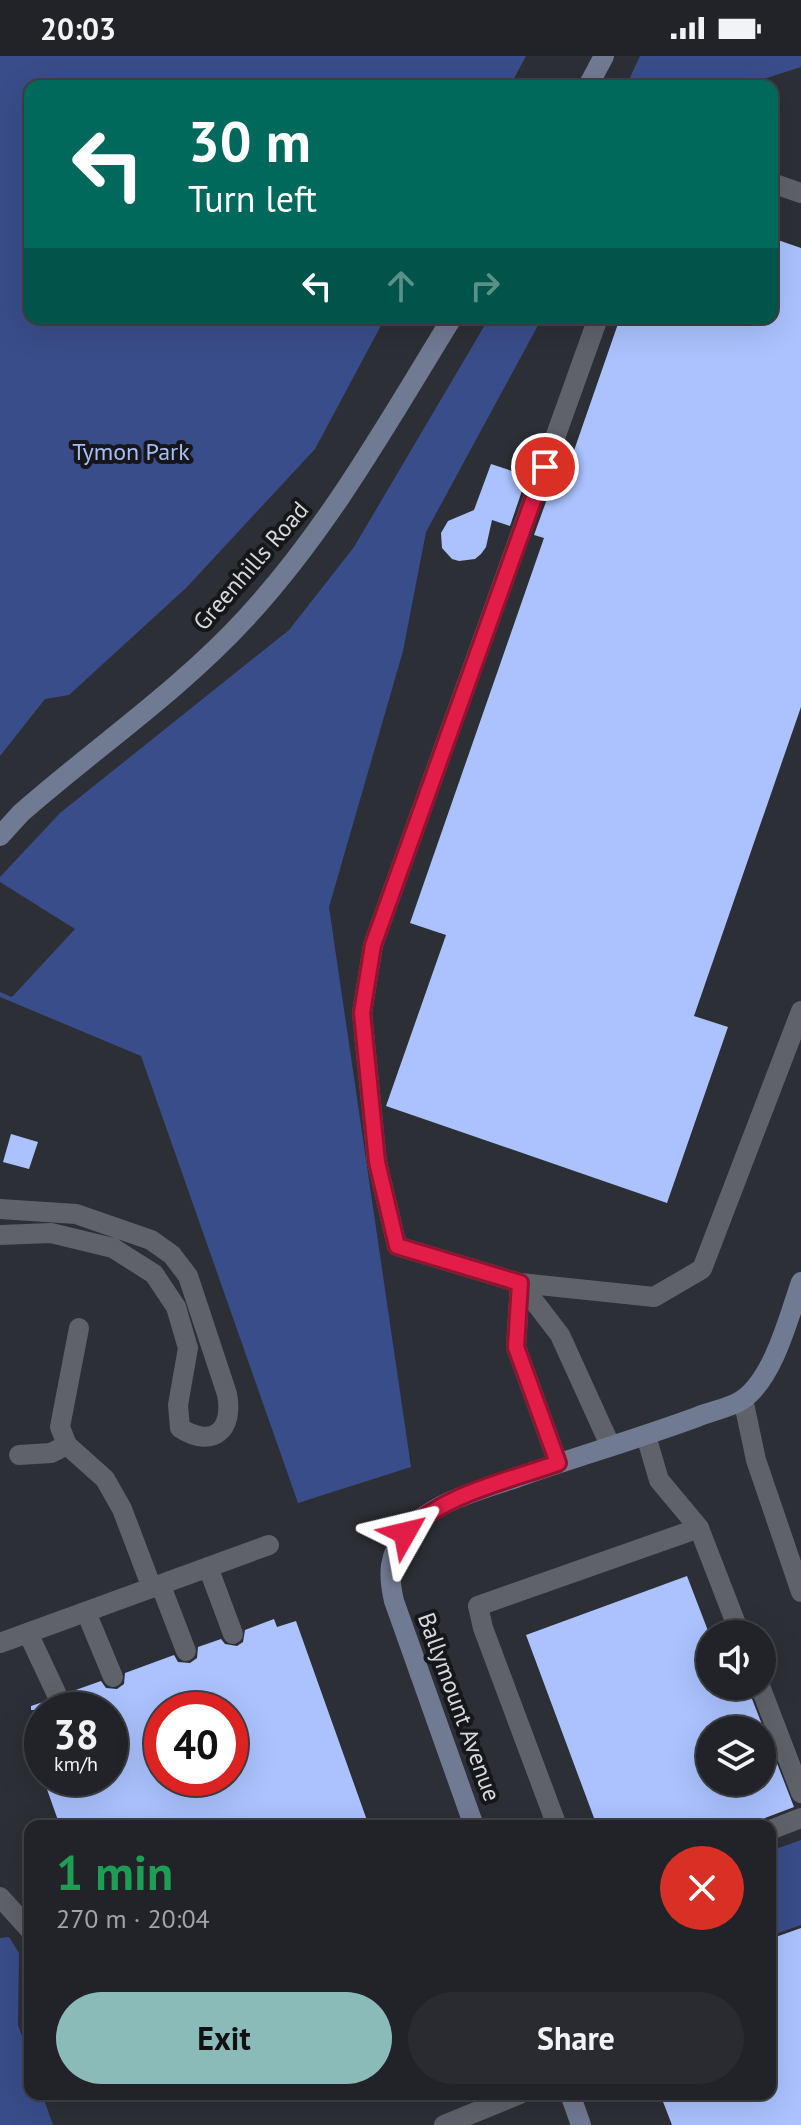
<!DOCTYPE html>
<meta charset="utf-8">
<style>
body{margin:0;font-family:"PT Sans",sans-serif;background:#292b30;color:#f1f3f6;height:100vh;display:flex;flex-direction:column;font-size:30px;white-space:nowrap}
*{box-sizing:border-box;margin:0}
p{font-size:26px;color:#a2a4a8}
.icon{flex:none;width:44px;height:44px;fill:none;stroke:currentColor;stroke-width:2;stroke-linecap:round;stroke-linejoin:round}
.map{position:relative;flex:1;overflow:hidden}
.drawer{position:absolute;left:24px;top:1764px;width:752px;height:280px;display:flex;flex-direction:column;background:#212328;border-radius:16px;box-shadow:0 8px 32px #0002,0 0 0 2px #3e4045}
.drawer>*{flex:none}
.top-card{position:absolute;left:24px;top:24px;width:754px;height:244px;border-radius:16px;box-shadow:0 8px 32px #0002,0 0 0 2px #3e4045;background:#00695c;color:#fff;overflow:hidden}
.controls{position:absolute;left:696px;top:1564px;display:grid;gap:16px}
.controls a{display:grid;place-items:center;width:80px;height:80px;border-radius:50%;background:#212328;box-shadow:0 8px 32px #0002,0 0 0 2px #3e4045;font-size:40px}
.speed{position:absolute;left:24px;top:1636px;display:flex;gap:16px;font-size:40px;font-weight:700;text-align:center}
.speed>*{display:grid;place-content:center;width:104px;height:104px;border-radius:50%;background:#212328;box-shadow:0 8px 32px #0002,0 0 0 2px #3e4045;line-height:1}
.speed small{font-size:20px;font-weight:400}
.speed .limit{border:12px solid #d22;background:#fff;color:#111}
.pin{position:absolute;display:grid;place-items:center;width:68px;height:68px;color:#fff;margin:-34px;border:4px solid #fff;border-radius:50%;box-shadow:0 2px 8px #0007}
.me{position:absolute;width:88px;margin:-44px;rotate:53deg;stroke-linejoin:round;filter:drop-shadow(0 0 6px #0008)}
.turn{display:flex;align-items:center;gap:28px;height:168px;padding:0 32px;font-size:36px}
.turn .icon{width:104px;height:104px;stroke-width:2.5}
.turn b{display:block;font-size:56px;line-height:68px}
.lanes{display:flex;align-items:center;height:76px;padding:0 32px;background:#0003;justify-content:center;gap:40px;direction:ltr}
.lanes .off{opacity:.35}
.round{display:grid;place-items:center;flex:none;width:84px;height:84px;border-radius:42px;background:#292b30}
.head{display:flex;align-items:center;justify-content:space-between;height:136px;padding:0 32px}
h1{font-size:48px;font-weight:700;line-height:60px;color:#1e9e55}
.action{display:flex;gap:16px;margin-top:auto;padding:16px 32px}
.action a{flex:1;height:92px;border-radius:48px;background:#8bbbb9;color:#111;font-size:32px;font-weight:700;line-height:92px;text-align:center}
.action a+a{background:#292b30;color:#f1f3f6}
.status{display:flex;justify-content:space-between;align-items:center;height:56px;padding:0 40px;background:#212328;direction:ltr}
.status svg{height:22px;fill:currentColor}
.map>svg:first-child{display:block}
.green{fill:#394d8a}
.building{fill:#abc2fe;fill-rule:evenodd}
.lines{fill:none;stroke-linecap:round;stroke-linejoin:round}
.lane{stroke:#5f6269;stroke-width:20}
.secondary{stroke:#717a93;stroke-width:20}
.route-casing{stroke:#92132f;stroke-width:20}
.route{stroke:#e11d48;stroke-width:14}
.labels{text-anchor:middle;stroke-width:8;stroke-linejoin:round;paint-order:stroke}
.park-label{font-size:24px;fill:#a8bef8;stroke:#16171a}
.street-label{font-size:24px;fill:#d7d9dd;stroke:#16171a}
</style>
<div class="status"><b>20:03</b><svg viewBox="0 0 49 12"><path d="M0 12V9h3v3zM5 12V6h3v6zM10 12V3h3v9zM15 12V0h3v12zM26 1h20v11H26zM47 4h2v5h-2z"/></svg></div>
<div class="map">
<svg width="801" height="2069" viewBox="0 0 801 2069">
<rect width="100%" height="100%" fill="#2c2f35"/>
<g class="green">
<path d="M0 0H526L510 30H30V262H385L315 393 186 532 69 639 45 643 0 700Z"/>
<path d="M640 0H801V11L742 30H626Z"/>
<path d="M489 262H542L426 476 403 595 329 851 411 1411 298 1447 141 1000 0 941V936L12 941 75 873 0 826V821L60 757 289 574 354 491Z"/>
<path d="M801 1784V1869L770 1880V1795Z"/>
<path d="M9 1881 19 1897 18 1969 30 2003V2038H42L53 2069H0V1882Z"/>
</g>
<g class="building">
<path d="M772 182 801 192V651L694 960 728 971 667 1147 386 1050 446 879 410 867 544 482 534 479 552 429 561 432 620 262H772Z"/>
<path d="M491 408 527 420 510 470 492 464 486 491 481 498 475 503 459 505 452 503 442 492 441 477 448 465 474 454Z"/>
<path d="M11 1078 38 1086 29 1113 3 1106Z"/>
<path d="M687 1520 710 1580V1630H747L794 1751 765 1762 758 1770H597L526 1579ZM710 1674H762V1726H710Z"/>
<path d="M274 1563 277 1571 296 1565 369 1770H60L43 1722H110V1654H31V1650L46 1645 51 1652 63 1653 69 1648 70 1636 101 1625 106 1632 117 1633 124 1628 125 1617 174 1599 178 1606 190 1607 197 1602 198 1591 221 1583 225 1588 237 1590 243 1586 245 1574ZM162 1654H230V1722H162Z"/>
<path d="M801 1872V2069H672L660 2038H770V1883Z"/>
</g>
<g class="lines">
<g class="lane">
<path d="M772 127 801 137"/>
<path d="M598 262 373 889 362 957 377 1106 397 1190 520 1227 654 1241 702 1213 801 955"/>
<path d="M0 1153 76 1158 151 1184 172 1199 188 1220 227 1338C234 1374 213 1393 180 1372L178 1349 188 1292 176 1251 154 1218 113 1192 51 1177 0 1179"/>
<path d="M520 1227 516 1291 558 1407"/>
<path d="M520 1227 560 1279 610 1389"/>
<path d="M79 1272 60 1371 67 1389 105 1423 122 1453 152 1532"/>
<path d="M743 1343 756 1404 801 1536"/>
<path d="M646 1380 659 1424 699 1472 740 1578"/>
<path d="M19 1399 51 1397 67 1389"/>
<path d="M208 1511 233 1578"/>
<path d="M161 1530 186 1595"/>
<path d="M86 1556 113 1621"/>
<path d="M28 1577 58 1641"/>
<path d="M0 1587 269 1489"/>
<path d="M760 1630 801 1737"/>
<path d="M557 1770 483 1572 478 1550 699 1472"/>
<path d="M770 1774 801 1762"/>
<path d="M0 1841 30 1874"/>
<path d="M444 2069 520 2038"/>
</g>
<g class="secondary">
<path d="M588 30 604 0"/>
<path d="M0 780 21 757C95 692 179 635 246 562 329 472 388 366 452 262"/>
<path d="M474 1770 394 1545C388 1519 388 1499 406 1477 433 1444 486 1433 524 1419 582 1399 640 1382 697 1361 711 1355 730 1352 742 1344 774 1322 789 1260 801 1226"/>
<path d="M570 2038 581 2069"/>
</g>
</g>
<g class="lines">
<g class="route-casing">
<path id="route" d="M405 1477C444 1438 507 1425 558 1407L516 1291 520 1227 397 1190 377 1106 362 957 373 889 545 411"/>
</g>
<use href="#route" class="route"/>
</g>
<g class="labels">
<g class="park-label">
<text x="131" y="404">Tymon Park</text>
</g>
<g class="street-label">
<text transform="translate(251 510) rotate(-49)" y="8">Greenhills Road</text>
<text transform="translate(459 1651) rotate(70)" y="8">Ballymount Avenue</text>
</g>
</g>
</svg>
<div class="controls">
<a><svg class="icon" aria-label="sound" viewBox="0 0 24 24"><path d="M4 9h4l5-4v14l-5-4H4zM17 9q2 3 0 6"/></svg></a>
<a><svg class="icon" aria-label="layers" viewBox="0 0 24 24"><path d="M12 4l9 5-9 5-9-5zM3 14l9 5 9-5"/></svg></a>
</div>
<div class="speed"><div>38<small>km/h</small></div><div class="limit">40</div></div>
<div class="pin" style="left:545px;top:411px;background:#d93025"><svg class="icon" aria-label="arrive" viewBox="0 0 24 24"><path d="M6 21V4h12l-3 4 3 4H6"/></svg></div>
<svg class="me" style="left:405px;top:1477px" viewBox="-20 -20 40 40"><path d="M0-17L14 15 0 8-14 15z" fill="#e11d48" stroke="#fff" stroke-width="4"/></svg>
<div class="top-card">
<div class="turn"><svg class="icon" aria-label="left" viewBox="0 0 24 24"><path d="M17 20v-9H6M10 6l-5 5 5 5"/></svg><div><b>30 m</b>Turn left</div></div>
<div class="lanes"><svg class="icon" aria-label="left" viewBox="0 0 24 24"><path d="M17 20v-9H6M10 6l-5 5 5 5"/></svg><svg class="icon off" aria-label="ahead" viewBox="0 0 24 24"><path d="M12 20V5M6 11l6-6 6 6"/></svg><svg class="icon off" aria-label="right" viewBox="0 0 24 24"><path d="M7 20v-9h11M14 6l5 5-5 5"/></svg></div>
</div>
<section class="drawer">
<div class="head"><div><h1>1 min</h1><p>270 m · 20:04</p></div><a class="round" style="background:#d93025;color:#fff"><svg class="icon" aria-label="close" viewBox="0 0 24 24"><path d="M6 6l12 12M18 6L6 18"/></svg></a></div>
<div class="action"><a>Exit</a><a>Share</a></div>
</section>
</div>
